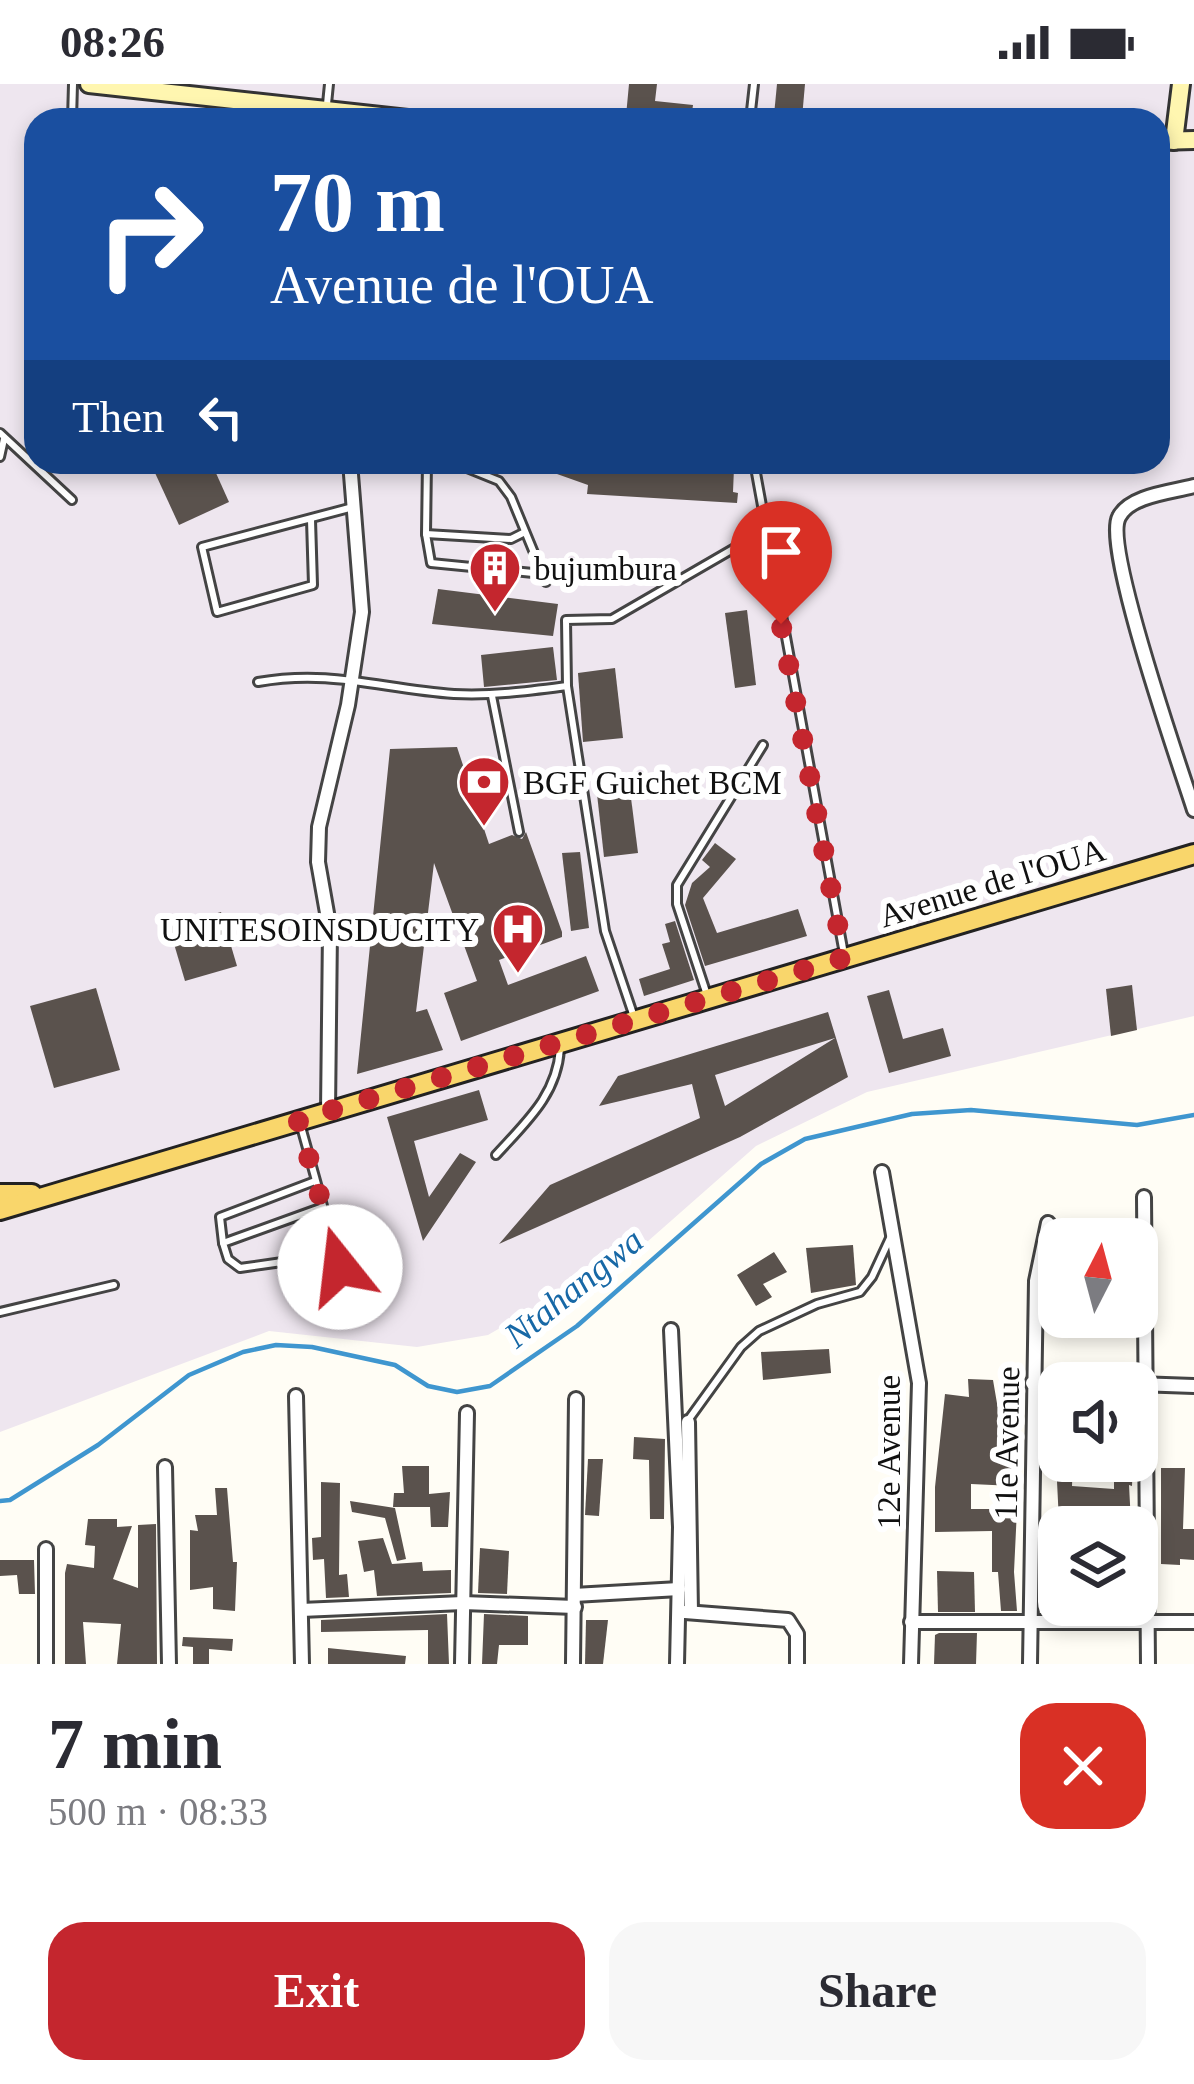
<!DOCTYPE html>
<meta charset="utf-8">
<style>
body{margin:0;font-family:Georgia,serif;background:#f7f7f7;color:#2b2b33;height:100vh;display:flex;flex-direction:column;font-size:45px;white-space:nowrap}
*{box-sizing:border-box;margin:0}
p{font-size:39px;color:#7c7c81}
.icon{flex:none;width:66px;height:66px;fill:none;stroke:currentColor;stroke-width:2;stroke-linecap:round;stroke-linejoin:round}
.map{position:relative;height:1580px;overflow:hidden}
.details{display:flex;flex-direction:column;background:#fff;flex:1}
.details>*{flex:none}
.banner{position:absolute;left:24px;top:24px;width:1146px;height:366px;border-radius:36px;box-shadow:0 6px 18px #0003;background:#1a4fa0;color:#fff;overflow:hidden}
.needle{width:78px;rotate:6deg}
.buttons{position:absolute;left:1038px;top:1134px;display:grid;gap:24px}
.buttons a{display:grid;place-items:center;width:120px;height:120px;border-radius:24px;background:#fff;box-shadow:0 6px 18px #0003;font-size:60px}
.pin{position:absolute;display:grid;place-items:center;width:102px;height:102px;color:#fff;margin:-123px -51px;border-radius:50% 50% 50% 0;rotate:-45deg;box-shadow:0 0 12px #0007}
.pin .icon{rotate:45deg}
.me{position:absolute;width:132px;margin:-66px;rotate:344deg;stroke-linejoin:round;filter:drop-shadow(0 0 9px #0008)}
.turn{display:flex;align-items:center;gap:42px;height:252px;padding:0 48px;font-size:54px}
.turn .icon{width:156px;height:156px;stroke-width:2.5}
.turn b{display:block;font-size:84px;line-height:102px}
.then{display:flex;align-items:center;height:114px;padding:0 48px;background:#0003;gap:24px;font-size:45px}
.round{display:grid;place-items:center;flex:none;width:126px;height:126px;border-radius:36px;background:#f7f7f7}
.head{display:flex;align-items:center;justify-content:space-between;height:204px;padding:0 48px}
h1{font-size:72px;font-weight:600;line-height:90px}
.button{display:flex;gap:24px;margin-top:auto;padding:24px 48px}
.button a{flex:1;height:138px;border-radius:36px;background:#c4262e;color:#fff;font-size:48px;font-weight:600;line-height:138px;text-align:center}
.button a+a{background:#f7f7f7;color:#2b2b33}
.status{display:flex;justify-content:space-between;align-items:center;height:84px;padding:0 60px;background:#fff;direction:ltr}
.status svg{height:33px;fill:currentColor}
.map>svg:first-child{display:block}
.industrial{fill:#eee6ef;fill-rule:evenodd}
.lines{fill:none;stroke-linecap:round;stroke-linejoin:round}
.stream{stroke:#3f96cf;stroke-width:4.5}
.building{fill:#5a524d;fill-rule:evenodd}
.lane-casing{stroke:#444;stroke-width:12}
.street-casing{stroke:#444;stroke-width:18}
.secondary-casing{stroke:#333;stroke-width:22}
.primary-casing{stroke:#222;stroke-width:24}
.lane{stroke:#fff;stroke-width:6}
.street{stroke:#fff;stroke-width:12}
.secondary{stroke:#fff6b0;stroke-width:16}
.primary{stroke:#f9d66b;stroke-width:18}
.route{stroke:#c4262e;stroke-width:21;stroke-dasharray:0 37.8}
.labels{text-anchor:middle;stroke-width:12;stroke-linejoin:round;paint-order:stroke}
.poi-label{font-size:33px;fill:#111;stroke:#fff;text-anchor:start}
.street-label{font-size:33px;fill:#111;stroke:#fff}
.water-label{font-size:36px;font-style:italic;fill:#1768a6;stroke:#fff}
</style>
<div class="status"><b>08:26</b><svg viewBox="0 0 49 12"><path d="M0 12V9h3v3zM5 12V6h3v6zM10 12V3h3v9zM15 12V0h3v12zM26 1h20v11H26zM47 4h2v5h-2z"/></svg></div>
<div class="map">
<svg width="1194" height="1580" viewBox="0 0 1194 1580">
<rect width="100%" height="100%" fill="#fffdf5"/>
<path class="industrial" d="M0 0H1194V932L867 1008 756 1062 647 1158 488 1251 417 1263 269 1247 0 1348ZM36 36H1158V378H36Z"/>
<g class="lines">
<path class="stream" d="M0 1417 10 1416 98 1361 189 1291 243 1268 276 1261 312 1263 395 1281 428 1302 457 1308 490 1302 577 1242 761 1080 805 1055 912 1030 971 1026 1137 1041 1194 1031"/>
</g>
<g class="building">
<path d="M629 0H657L655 17 693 21 691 36 626 32Z"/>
<path d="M777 0H805L802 34 774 31Z"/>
<path d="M150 378H211L229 418 179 441Z"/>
<path d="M539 378 721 381 734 384 733 408 738 409 737 419 587 410 588 401 557 390Z"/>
<path d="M438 505 558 520 553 552 432 540Z"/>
<path d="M747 526 756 601 735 604 725 529Z"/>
<path d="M553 563 557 596 484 603 481 571Z"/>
<path d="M615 584 623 654 583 658 578 589Z"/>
<path d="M457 663 489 760 512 751 522 755 526 748 562 848V853L499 876 508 901 586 872 599 907 461 957 444 909 477 897 434 779 416 928 427 925 443 966 357 990 390 665Z"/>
<path d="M630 706 638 769 604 773 597 710Z"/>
<path d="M715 759 736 775 703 814 717 849 798 825 807 852 705 882 685 821 692 799 710 783 702 776Z"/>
<path d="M580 768 589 844 571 847 562 769Z"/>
<path d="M221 828 237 882 185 897 169 843Z"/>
<path d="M675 837 694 896 644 912 639 895 670 885 662 860 670 858 665 840Z"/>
<path d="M1132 901 1137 946 1111 952 1106 905Z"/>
<path d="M96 904 120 986 54 1004 30 922Z"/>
<path d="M889 906 903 955 943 944 951 972 889 989 867 912Z"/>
<path d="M828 928 848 993 740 1053 499 1160 550 1101 700 1034 692 1000 599 1022 618 992ZM835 954 725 1022 715 991Z"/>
<path d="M479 1006 488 1036 414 1057 429 1113 460 1069 476 1078 423 1157 387 1033Z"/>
<path d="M853 1161 856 1201 811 1209 806 1164Z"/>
<path d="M774 1168 787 1188 763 1200 772 1213 756 1222 737 1191Z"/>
<path d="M829 1265 831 1289 763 1296 761 1268Z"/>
<path d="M968 1295 993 1296 999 1331 1017 1332 1014 1402 971 1400V1425H1017L1014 1488 1017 1527H1001L998 1488H992V1447L935 1448V1403L945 1310 969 1313Z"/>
<path d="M634 1353 665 1355 664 1435H650L649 1376 633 1375Z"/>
<path d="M588 1375H603L599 1432 585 1431Z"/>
<path d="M1056 1377H1073L1072 1402 1114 1405V1377H1133L1132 1402 1129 1401 1131 1439 1059 1438Z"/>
<path d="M402 1382H429V1410L450 1408 448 1443H431L430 1423H393L394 1409H404Z"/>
<path d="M1161 1384H1185L1183 1445H1194V1476L1180 1475V1481L1161 1480Z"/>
<path d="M321 1398 340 1399 339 1491 347 1490 349 1513 326 1514 324 1475 313 1476 312 1454 321 1453Z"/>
<path d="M215 1404H227L233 1478H237L235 1527 213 1525V1503L190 1506V1446L198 1447 195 1431H217Z"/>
<path d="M350 1417 395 1424 406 1475 397 1477 385 1434 352 1428Z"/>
<path d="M88 1435H117V1443L132 1442 113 1495 138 1504V1441L156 1440 157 1580H117L121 1540 83 1538 86 1580H65V1489L67 1480 94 1484 95 1462 85 1461Z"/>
<path d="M383 1454 392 1480 422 1478 423 1487 451 1486V1509L377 1512 374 1486 364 1488 358 1457Z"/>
<path d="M480 1464 509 1467 507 1510 478 1509Z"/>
<path d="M0 1476H34L35 1510H19L17 1491 0 1492Z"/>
<path d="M937 1487 974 1488 975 1528H938Z"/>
<path d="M447 1530 449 1580H428V1546L321 1548V1536Z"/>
<path d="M484 1530 528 1532V1561H499L497 1580H482Z"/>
<path d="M586 1536H608L603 1580H585Z"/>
<path d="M939 1549H977L976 1580H934L935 1551Z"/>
<path d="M183 1553 233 1555 232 1567 209 1565V1580H193V1563L182 1562Z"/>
<path d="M328 1564 406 1572 405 1580H328Z"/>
</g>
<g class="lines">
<g class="lane-casing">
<g id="lane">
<path d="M327 20 329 0"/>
<path d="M72 36 73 0"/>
<path d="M750 36 754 0"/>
<path d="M0 349 72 416"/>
<path d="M0 373 4 355"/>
<path d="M427 378 426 450 431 479 543 490"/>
<path d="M452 378 499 397 511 413 546 498"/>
<path d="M754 378 844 870"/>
<path d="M311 436 313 501 217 528 202 463 353 423"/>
<path d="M426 450 511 455 523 449"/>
<path d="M258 598C331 585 382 605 454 610 493 612 529 607 567 602L605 847 634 933"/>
<path d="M567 602 566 536 612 535 764 447"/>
<path d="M492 612 519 748"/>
<path d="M707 911 677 820V801L763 661"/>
<path d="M300 1039 340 1183"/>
<path d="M496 1071C526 1038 557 1011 560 965"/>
<path d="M323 1123 223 1159 228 1175 240 1184 303 1175 335 1165"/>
<path d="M223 1159 220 1133 315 1097"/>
<path d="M0 1228 114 1201"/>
<path d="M689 1335 741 1263 759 1247 817 1220 860 1208 872 1193 891 1152"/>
</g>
</g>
<g class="street-casing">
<g id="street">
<path d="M1194 402C1173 408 1130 411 1119 433 1103 463 1180 682 1194 726"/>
<path d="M328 1028 330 846 318 778 319 743 348 621 362 528 350 378"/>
<path d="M882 1088 919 1299 911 1580"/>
<path d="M1144 1113 1148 1580"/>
<path d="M671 1246 680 1443 677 1580"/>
<path d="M1032 1299H1059"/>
<path d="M1137 1300 1194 1302"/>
<path d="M296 1312 302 1580"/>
<path d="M688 1338 691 1528"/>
<path d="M165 1383 169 1580"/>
<path d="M46 1465V1580"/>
<path d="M574 1511 679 1505"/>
<path d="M301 1526 463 1519 575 1523"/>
<path d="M685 1528 788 1536 797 1550V1580"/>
<path d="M911 1538H1194"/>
<path d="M462 1580 467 1329"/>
<path d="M573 1580 576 1315"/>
<path d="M1030 1580 1036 1197 1048 1139"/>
</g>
</g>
<g class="secondary-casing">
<g id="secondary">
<path d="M89 0 417 36"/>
<path d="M1158 57 1194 56"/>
<path d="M1174 57 1181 0"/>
</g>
</g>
<g class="primary-casing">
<g id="primary">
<path d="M0 1110H32"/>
<path d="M0 1126 1194 770"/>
</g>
</g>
<use href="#lane" class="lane"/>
<use href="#street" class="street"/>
<use href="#secondary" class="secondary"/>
<use href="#primary" class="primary"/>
</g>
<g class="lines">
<path class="route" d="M340 1183 298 1036 844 874 781 540"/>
</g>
<defs>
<g id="building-pin" transform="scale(2.7)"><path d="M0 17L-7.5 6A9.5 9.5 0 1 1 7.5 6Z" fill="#c4262e" stroke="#fff"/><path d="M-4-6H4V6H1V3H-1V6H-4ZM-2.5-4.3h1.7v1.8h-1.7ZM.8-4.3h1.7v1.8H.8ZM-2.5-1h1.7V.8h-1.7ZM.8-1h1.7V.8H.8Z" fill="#fff"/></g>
<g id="bank-pin" transform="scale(2.7)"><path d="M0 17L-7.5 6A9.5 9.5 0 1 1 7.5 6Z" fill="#c4262e" stroke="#fff"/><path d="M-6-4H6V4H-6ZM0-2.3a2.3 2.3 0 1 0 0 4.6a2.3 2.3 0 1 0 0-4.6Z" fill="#fff"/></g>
<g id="hospital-pin" transform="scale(2.7)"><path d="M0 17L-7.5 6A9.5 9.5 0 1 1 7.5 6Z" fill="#c4262e" stroke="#fff"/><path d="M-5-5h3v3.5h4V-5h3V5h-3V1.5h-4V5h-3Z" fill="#fff"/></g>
</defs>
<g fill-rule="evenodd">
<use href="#building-pin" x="495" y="484"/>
<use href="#bank-pin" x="484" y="698"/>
<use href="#hospital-pin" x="518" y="845"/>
</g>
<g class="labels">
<g class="poi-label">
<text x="534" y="496">bujumbura</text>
<text x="523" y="710">BGF Guichet BCM</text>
<text x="479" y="857" text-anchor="end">UNITESOINSDUCITY</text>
</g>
<g class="street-label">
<text transform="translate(992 798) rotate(-17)" y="12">Avenue de l'OUA</text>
<text transform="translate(1006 1359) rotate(-89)" y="12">11e Avenue</text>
<text transform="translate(888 1368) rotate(-90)" y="12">12e Avenue</text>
</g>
<g class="water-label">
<text transform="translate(573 1203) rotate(-39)" y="13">Ntahangwa</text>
</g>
</g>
</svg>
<div class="buttons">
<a><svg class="needle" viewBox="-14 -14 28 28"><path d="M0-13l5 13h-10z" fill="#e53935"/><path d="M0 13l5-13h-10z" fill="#7c7c81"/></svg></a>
<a><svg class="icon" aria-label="sound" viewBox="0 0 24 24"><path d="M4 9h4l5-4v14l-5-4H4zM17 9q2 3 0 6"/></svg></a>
<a><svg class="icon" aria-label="layers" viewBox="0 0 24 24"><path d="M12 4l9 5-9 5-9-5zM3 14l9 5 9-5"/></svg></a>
</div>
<div class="pin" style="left:781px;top:540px;background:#d93025"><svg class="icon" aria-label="arrive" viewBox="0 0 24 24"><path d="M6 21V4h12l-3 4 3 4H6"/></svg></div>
<svg class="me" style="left:340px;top:1183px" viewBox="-20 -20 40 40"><circle r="19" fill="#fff"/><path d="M0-13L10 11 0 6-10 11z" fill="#c4262e"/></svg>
<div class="banner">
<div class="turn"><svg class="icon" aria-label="right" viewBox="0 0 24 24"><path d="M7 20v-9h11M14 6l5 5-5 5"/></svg><div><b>70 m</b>Avenue de l'OUA</div></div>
<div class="then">Then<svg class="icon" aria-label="left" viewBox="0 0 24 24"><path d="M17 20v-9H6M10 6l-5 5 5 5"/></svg></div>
</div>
</div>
<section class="details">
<div class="head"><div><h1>7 min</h1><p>500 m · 08:33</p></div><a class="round" style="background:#d93025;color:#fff"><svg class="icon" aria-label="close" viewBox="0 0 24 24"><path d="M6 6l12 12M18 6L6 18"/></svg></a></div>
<div class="button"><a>Exit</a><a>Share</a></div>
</section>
